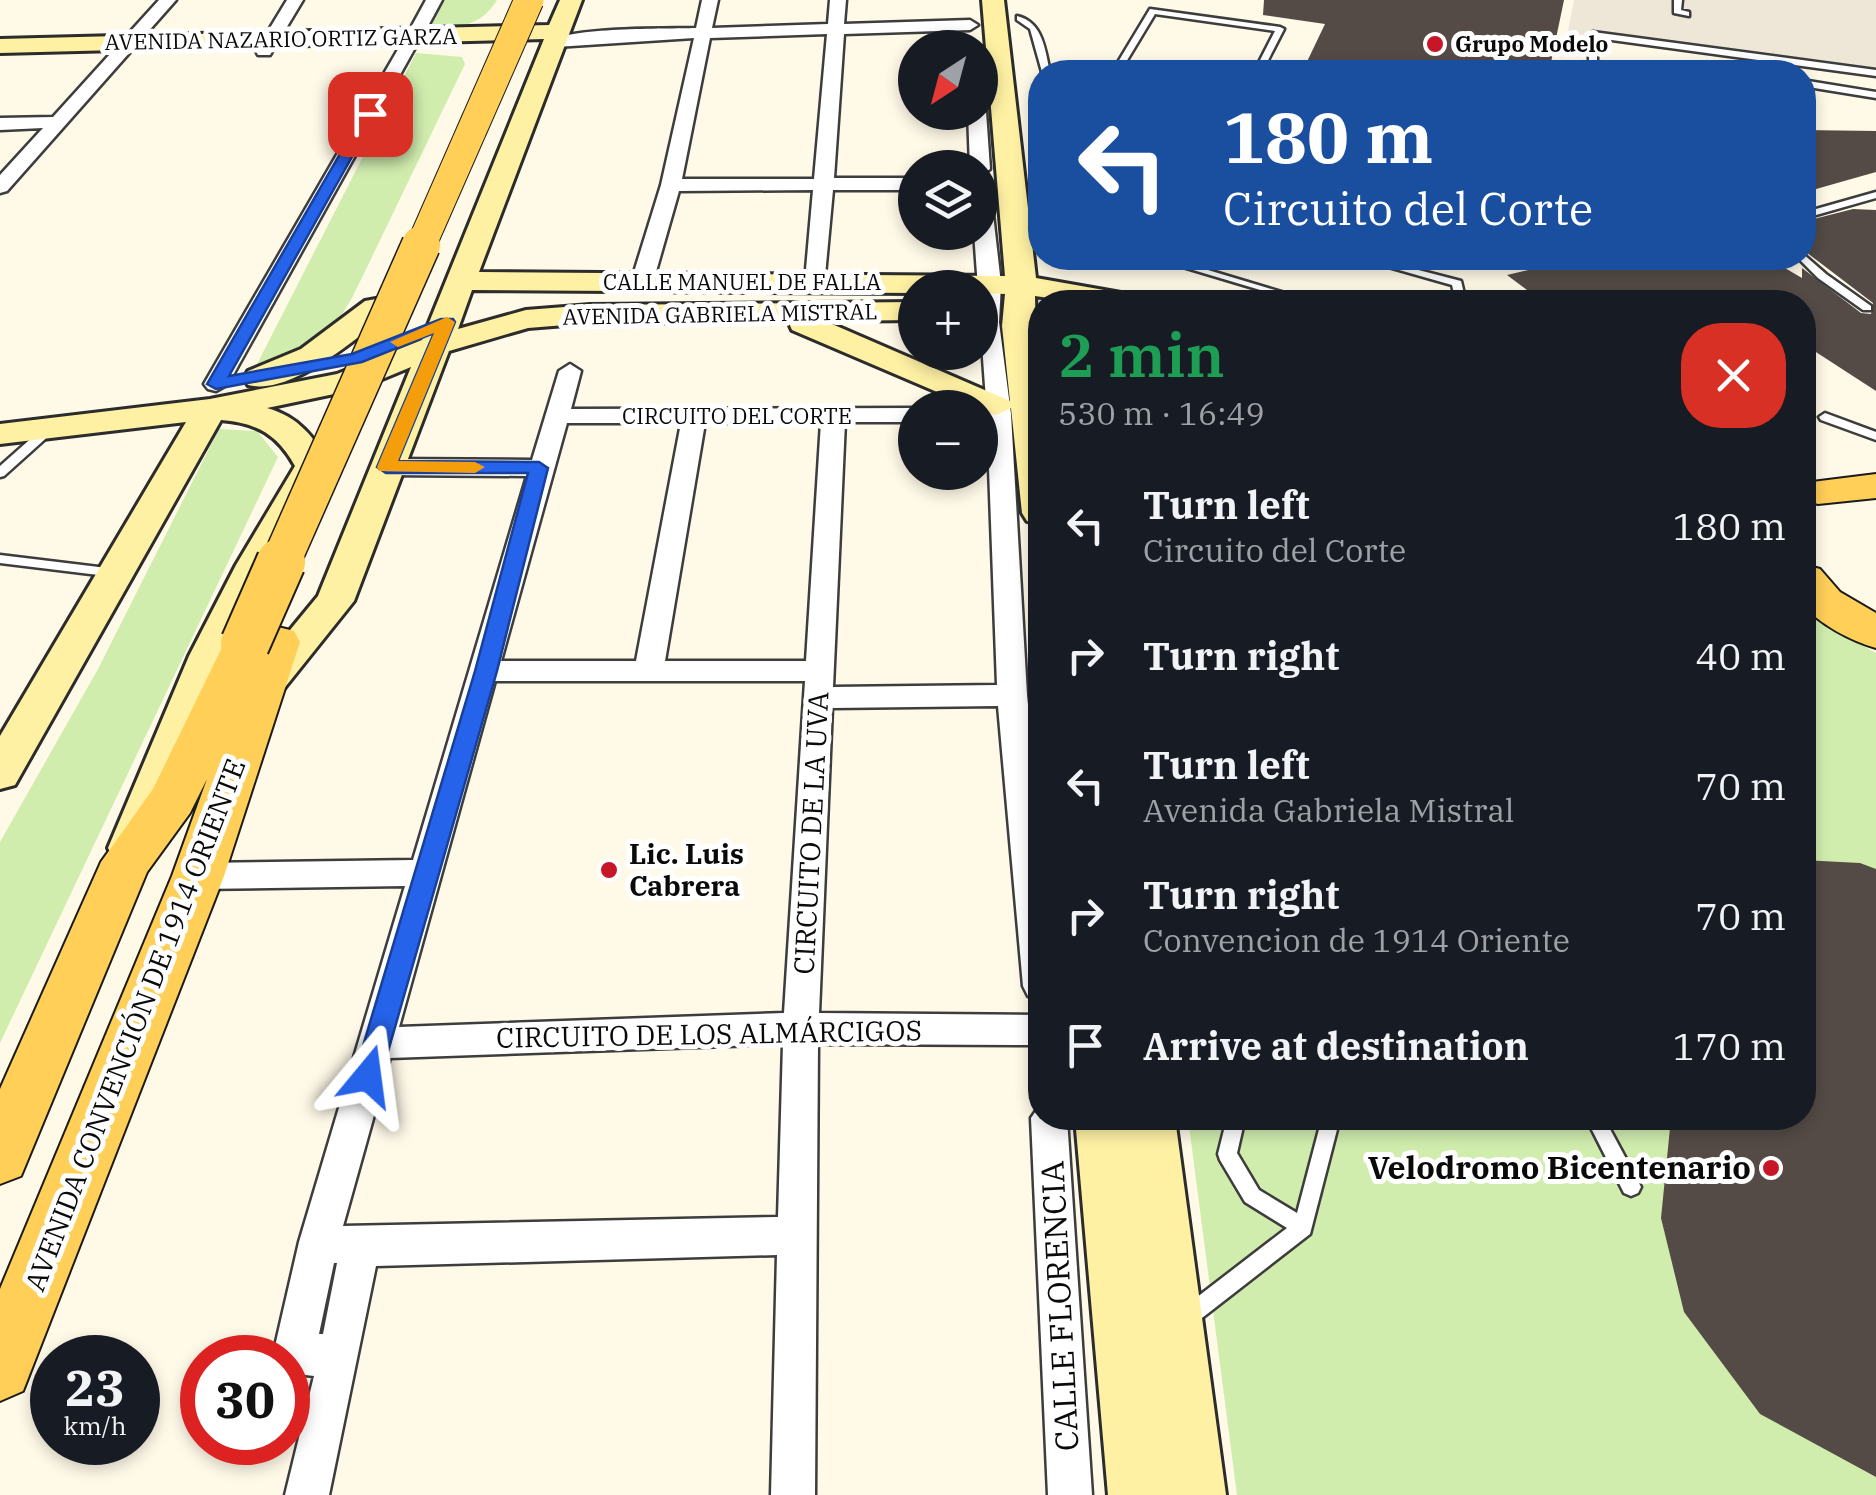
<!DOCTYPE html>
<meta charset="utf-8">
<style>
body{margin:0;font-family:"IBM Plex Serif",serif;background:#242831;color:#f1f3f6;height:100vh;display:flex;flex-direction:column;font-size:38px;white-space:nowrap}
*{box-sizing:border-box;margin:0}
p{font-size:32px;color:#9ea1a6}
.icon{flex:none;width:55px;height:55px;fill:none;stroke:currentColor;stroke-width:2;stroke-linecap:round;stroke-linejoin:round}
.map{position:relative;flex:1;overflow:hidden}
.sheet{position:absolute;left:1028px;top:290px;width:788px;height:840px;display:flex;flex-direction:column;background:#171b24;border-radius:40px;box-shadow:0 5px 15px #0003}
.sheet>*{flex:none}
.top-card{position:absolute;left:1028px;top:60px;width:788px;height:210px;border-radius:40px;box-shadow:0 5px 15px #0003;background:#1a4fa0;color:#fff;overflow:hidden}
.needle{width:65px;rotate:216deg}
.buttons{position:absolute;left:898px;top:30px;display:grid;gap:20px}
.buttons a{display:grid;place-items:center;width:100px;height:100px;border-radius:50%;background:#171b24;box-shadow:0 5px 15px #0003;font-size:50px}
.speed{position:absolute;left:30px;top:1335px;display:flex;gap:20px;font-size:50px;font-weight:700;text-align:center}
.speed>*{display:grid;place-content:center;width:130px;height:130px;border-radius:50%;background:#171b24;box-shadow:0 5px 15px #0003;line-height:1}
.speed small{font-size:25px;font-weight:400}
.speed .limit{border:15px solid #d22;background:#fff;color:#111}
.pin{position:absolute;display:grid;place-items:center;width:85px;height:85px;color:#fff;margin:-42px;border-radius:20px;box-shadow:0 5px 15px #0006}
.me{position:absolute;width:110px;margin:-55px;rotate:16deg;stroke-linejoin:round;filter:drop-shadow(0 0 8px #0008)}
.turn{display:flex;align-items:center;gap:35px;height:210px;padding:0 30px;font-size:45px}
.turn .icon{width:130px;height:130px;stroke-width:2.5}
.turn b{display:block;font-size:70px;line-height:85px}
.round{display:grid;place-items:center;flex:none;width:105px;height:105px;border-radius:40px;background:#242831}
.head{display:flex;align-items:center;justify-content:space-between;height:170px;padding:0 30px}
h1{font-size:60px;font-weight:600;line-height:75px;color:#1e9e55}
ul{padding:0;list-style:none}
li{display:flex;align-items:center;gap:30px;height:130px;padding:0 30px}
li div{flex:1}
li b{display:block;font-size:38px}
li em{font-style:normal}
.map>svg:first-child{display:block}
.green{fill:#d1edae}
.plaza{fill:#eee7d7}
.building{fill:#544b46}
.lines{fill:none;stroke-linecap:round;stroke-linejoin:round}
.secondary-tunnel{stroke:#dad5c7;stroke-width:34;stroke-dasharray:34 16;stroke-linecap:butt}
.lane-casing{stroke:#3d3d3d;stroke-width:5}
.street-casing{stroke:#3d3d3d;stroke-width:5}
.secondary-casing{stroke:#2c2c2c;stroke-width:6}
.primary-casing{stroke:#1b1b1b;stroke-width:4}
.lane{fill:#fff;fill-rule:evenodd}
.street{fill:#fff;fill-rule:evenodd}
.secondary{fill:#fff1a3;fill-rule:evenodd}
.primary{fill:#ffcf58;fill-rule:evenodd}
.primary-bridge-far2-casing{stroke:#1b1b1b;stroke-width:31;stroke-linecap:butt}
.primary-bridge-far1-casing{stroke:#1b1b1b;stroke-width:41;stroke-linecap:butt}
.primary-bridge-casing{stroke:#1b1b1b;stroke-width:52;stroke-linecap:butt}
.primary-bridge-far2{stroke:#ffcf58;stroke-width:29}
.primary-bridge-far1{stroke:#ffcf58;stroke-width:38}
.primary-bridge{stroke:#ffcf58;stroke-width:48}
.route{fill:#2563eb;stroke:#184099;stroke-width:2.5}
.slow{fill:#f59e0b}
.poi-dot{fill:#c61627;stroke:#fff;stroke-width:4}
.labels{text-anchor:middle;stroke-width:10;stroke-linejoin:round;paint-order:stroke}
.far-street-label{font-size:22px;fill:#0a0a0a;stroke:#fff}
.far-poi-label{font-size:22px;font-weight:bold;fill:#0a0a0a;stroke:#fff;text-anchor:start}
.street-label{font-size:28px;fill:#0a0a0a;stroke:#fff}
.poi-label{font-size:28px;font-weight:bold;fill:#0a0a0a;stroke:#fff;text-anchor:start}
.near-poi-label{font-size:32px;font-weight:bold;fill:#0a0a0a;stroke:#fff;text-anchor:end}
.near-street-label{font-size:32px;fill:#0a0a0a;stroke:#fff}
</style>
<div class="map">
<svg width="1876" height="1495" viewBox="0 0 1876 1495">
<rect width="100%" height="100%" fill="#fff9e8"/>
<g class="green">
<path d="M443 0H497C481 27 455 29 427 29Z"/>
<path d="M416 53 462 57 465 64 355 292C329 342 306 350 255 368Z"/>
<path d="M219 429 257 431 278 457 0 1043V842L98 669Z"/>
<path d="M1803 611 1876 653V1495H1237L1188 1118H1802Z"/>
</g>
<path class="plaza" d="M1574 0H1876V78L1567 36Z"/>
<g class="building">
<path d="M1264 0H1564L1549 72 1303 70 1325 24 1263 15Z"/>
<path d="M1802 130 1876 131V172L1802 193Z"/>
<path d="M1853 209 1876 210V391L1802 343V302H1543L1507 275 1550 265 1540 258H1768L1802 278V268L1861 313 1871 314 1873 303 1802 249V222Z"/>
<path d="M1802 860 1860 863 1876 869V1477L1760 1414 1684 1312 1661 1218 1671 1118H1802Z"/>
</g>
<g class="lines">
<path class="secondary-tunnel" d="M980 297 1055 302"/>
<g class="lane-casing">
<g id="lane">
<path d="M1674 0H1682L1681 10 1689 12V16L1674 13Z"/>
<path d="M1150 9 1280 27 1284 29 1262 72H1254L1275 31 1155 14 1120 72H1112Z"/>
<path d="M1017 16C1043 22 1045 50 1050 72H1042L1030 29 1017 20Z"/>
<path d="M1593 32 1876 70V76L1597 38V72H1589V35Z"/>
<path d="M1802 80 1876 92V98L1802 86Z"/>
<path d="M1876 192V198L1802 219V213Z"/>
<path d="M1040 200V207H1034V203Z"/>
<path d="M1802 253 1826 274 1871 306V310H1863L1818 278 1798 258H1802Z"/>
<path d="M1153 258H1168L1315 302H1300Z"/>
<path d="M1357 258H1372L1461 281 1466 302H1456L1452 285Z"/>
<path d="M1825 413 1876 432V440L1821 420 1819 417Z"/>
<path d="M49 425 53 426V432L4 476 0 477V466L45 426Z"/>
<path d="M0 555 115 569 122 573 115 577 0 563Z"/>
<path d="M1227 1118H1245L1237 1153 1259 1190 1297 1213 1322 1118H1340L1310 1234 1193 1325 1186 1328 1179 1325 1176 1318 1179 1311 1287 1228 1245 1202 1220 1160 1218 1154Z"/>
<path d="M1586 1118H1604L1638 1181 1641 1187 1638 1193 1631 1196 1624 1193Z"/>
</g>
</g>
<g class="street-casing">
<g id="street">
<path d="M159 0H176L7 191 0 193V175L43 128 0 130V118L53 117Z"/>
<path d="M287 0H303L270 55H258L256 51Z"/>
<path d="M426 0H442L421 39H409L407 35Z"/>
<path d="M702 0H718L712 28 828 24 830 0H846L844 24 970 20 978 25 970 30 844 34 834 178H915V190H833L824 286H808L805 281 813 190 679 191 653 282 642 288 631 282 661 185 694 38 556 47 548 42C568 27 666 29 696 28ZM827 34 814 179H682L710 38Z"/>
<path d="M408 41 416 46 228 384 216 391 208 389 204 384 400 46Z"/>
<path d="M980 107 986 112 990 169 980 175V168H970L968 112H980Z"/>
<path d="M980 182 990 188 1001 284 999 322 1011 414 1027 695 1040 823V1001L1028 996 1023 986 998 706 832 708 819 1013 1040 1015V1045L818 1044 815 1495H771L777 1255 376 1266 329 1495H285L314 1376 288 1373V1358L273 1355 299 1242 405 886 198 889 187 885 182 876 187 867 198 863 413 860 527 476 386 475 374 467 386 459 532 460 559 371 570 364 581 371 571 409 915 408V422H845L833 687 997 685 987 414 974 232H980ZM821 422 806 661H665L705 423ZM567 423H681L636 661H501ZM495 681H805L784 1013 399 1027ZM783 1044 778 1217 343 1226 390 1058ZM334 1263H337L323 1334H319Z"/>
<path d="M1040 1105V1118H1067L1092 1495H1048L1031 1118Z"/>
</g>
</g>
<g class="secondary-casing">
<g id="secondary">
<path d="M560 0H582L479 272 1005 276 982 0H1004L1036 278 1121 293 1132 295 1136 302H1076L1035 296 1040 525 1027 521 1022 513 1011 408 996 415 984 412 792 330 788 321 590 323 528 328 449 351 354 601 282 691 268 696 254 691 248 681 318 596 411 367 358 389 267 408C299 417 314 437 330 465L229 656 147 861 131 866 115 861 108 848 189 656 236 565 295 466C277 434 257 423 221 420L15 785 0 789V736L186 422 0 444V424L210 399 337 374 422 340 544 39 0 53V39L549 25ZM915 288H980V293L1005 294 1002 326 1010 401 825 321 915 320V302L590 305 526 310 458 329 472 290 915 293Z"/>
<path d="M376 299 387 301 391 308 387 315C355 339 291 396 248 385L244 378 248 371 301 349 365 301Z"/>
<path d="M1075 1118H1175L1226 1495H1108Z"/>
</g>
</g>
<g class="primary-casing">
<g id="primary">
<path d="M1876 474V498L1818 504 1802 499 1804 483Z"/>
<path d="M1805 565 1820 569 1840 592 1876 613V648C1851 641 1819 624 1802 604Z"/>
<path d="M278 627 294 631 300 642 224 876 23 1391 0 1401V1289L172 876 207 779 190 813 147 872 21 1176 0 1184V1089L101 862 153 789 229 633C248 628 260 632 278 627Z"/>
</g>
</g>
<use href="#lane" class="lane"/>
<use href="#street" class="street"/>
<use href="#secondary" class="secondary"/>
<use href="#primary" class="primary"/>
<g class="primary-bridge-far2-casing">
<path id="primary-bridge-far2" d="M420 248 529 0"/>
</g>
<g class="primary-bridge-far1-casing">
<path id="primary-bridge-far1" d="M280 564 421 245"/>
</g>
<g class="primary-bridge-casing">
<path id="primary-bridge" d="M245 644 281 562"/>
</g>
<use href="#primary-bridge-far2" class="primary-bridge-far2"/>
<use href="#primary-bridge-far1" class="primary-bridge-far1"/>
<use href="#primary-bridge" class="primary-bridge"/>
</g>
<path class="route" d="M370 109 376 114 229 376 352 354 441 319H453L455 322 398 461 539 462 548 468 497 671 381 1076 377 1084 368 1088 358 1084 354 1076 475 671 528 473H386L377 467 434 333 362 362 216 389 207 384 363 114Z"/>
<path class="slow" d="M447 317 455 322 398 461 475 462 485 467 475 473 379 471 377 467 434 333 398 347 390 342Z"/>
<g class="poi-dot">
<circle cx="1435" cy="44" r="10"/>
<circle cx="609" cy="870" r="10"/>
<circle cx="1771" cy="1168" r="10"/>
</g>
<g class="labels">
<g class="far-street-label">
<text transform="translate(281 39) rotate(-1)" y="8">AVENIDA NAZARIO ORTIZ GARZA</text>
<text x="742" y="290">CALLE MANUEL DE FALLA</text>
<text transform="translate(720 314) rotate(-1)" y="8">AVENIDA GABRIELA MISTRAL</text>
<text x="737" y="424">CIRCUITO DEL CORTE</text>
</g>
<g class="far-poi-label">
<text x="1455" y="52">Grupo Modelo</text>
</g>
<g class="street-label">
<text transform="translate(811 833) rotate(-87)" y="10">CIRCUITO DE LA UVA</text>
<text transform="translate(135 1025) rotate(-69)" y="10">AVENIDA CONVENCIÓN DE 1914 ORIENTE</text>
<text transform="translate(709 1034) rotate(-1)" y="10">CIRCUITO DE LOS ALMÁRCIGOS</text>
</g>
<g class="poi-label">
<text x="629" y="864">Lic. Luis<tspan x="629" dy="32">Cabrera</tspan></text>
</g>
<g class="near-poi-label">
<text x="1751" y="1179">Velodromo Bicentenario</text>
</g>
<g class="near-street-label">
<text transform="translate(1060 1306) rotate(-93)" y="11">CALLE FLORENCIA</text>
</g>
</g>
</svg>
<div class="buttons">
<a><svg class="needle" viewBox="-14 -14 28 28"><path d="M0-13l5 13h-10z" fill="#e53935"/><path d="M0 13l5-13h-10z" fill="#9ea1a6"/></svg></a>
<a><svg class="icon" aria-label="layers" viewBox="0 0 24 24"><path d="M12 4l9 5-9 5-9-5zM3 14l9 5 9-5"/></svg></a>
<a>+</a>
<a>−</a>
</div>
<div class="speed"><div>23<small>km/h</small></div><div class="limit">30</div></div>
<div class="pin" style="left:370px;top:114px;background:#d93025"><svg class="icon" aria-label="arrive" viewBox="0 0 24 24"><path d="M6 21V4h12l-3 4 3 4H6"/></svg></div>
<svg class="me" style="left:368px;top:1076px" viewBox="-20 -20 40 40"><path d="M0-17L14 15 0 8-14 15z" fill="#2563eb" stroke="#fff" stroke-width="4"/></svg>
<div class="top-card">
<div class="turn"><svg class="icon" aria-label="left" viewBox="0 0 24 24"><path d="M17 20v-9H6M10 6l-5 5 5 5"/></svg><div><b>180 m</b>Circuito del Corte</div></div>
</div>
<section class="sheet">
<div class="head"><div><h1>2 min</h1><p>530 m · 16:49</p></div><a class="round" style="background:#d93025;color:#fff"><svg class="icon" aria-label="close" viewBox="0 0 24 24"><path d="M6 6l12 12M18 6L6 18"/></svg></a></div>
<ul>
<li><svg class="icon" aria-label="left" viewBox="0 0 24 24"><path d="M17 20v-9H6M10 6l-5 5 5 5"/></svg><div><b>Turn left</b><p>Circuito del Corte</p></div><em>180 m</em></li>
<li><svg class="icon" aria-label="right" viewBox="0 0 24 24"><path d="M7 20v-9h11M14 6l5 5-5 5"/></svg><div><b>Turn right</b></div><em>40 m</em></li>
<li><svg class="icon" aria-label="left" viewBox="0 0 24 24"><path d="M17 20v-9H6M10 6l-5 5 5 5"/></svg><div><b>Turn left</b><p>Avenida Gabriela Mistral</p></div><em>70 m</em></li>
<li><svg class="icon" aria-label="right" viewBox="0 0 24 24"><path d="M7 20v-9h11M14 6l5 5-5 5"/></svg><div><b>Turn right</b><p>Convencion de 1914 Oriente</p></div><em>70 m</em></li>
<li><svg class="icon" aria-label="arrive" viewBox="0 0 24 24"><path d="M6 21V4h12l-3 4 3 4H6"/></svg><div><b>Arrive at destination</b></div><em>170 m</em></li>
</ul>
</section>
</div>
